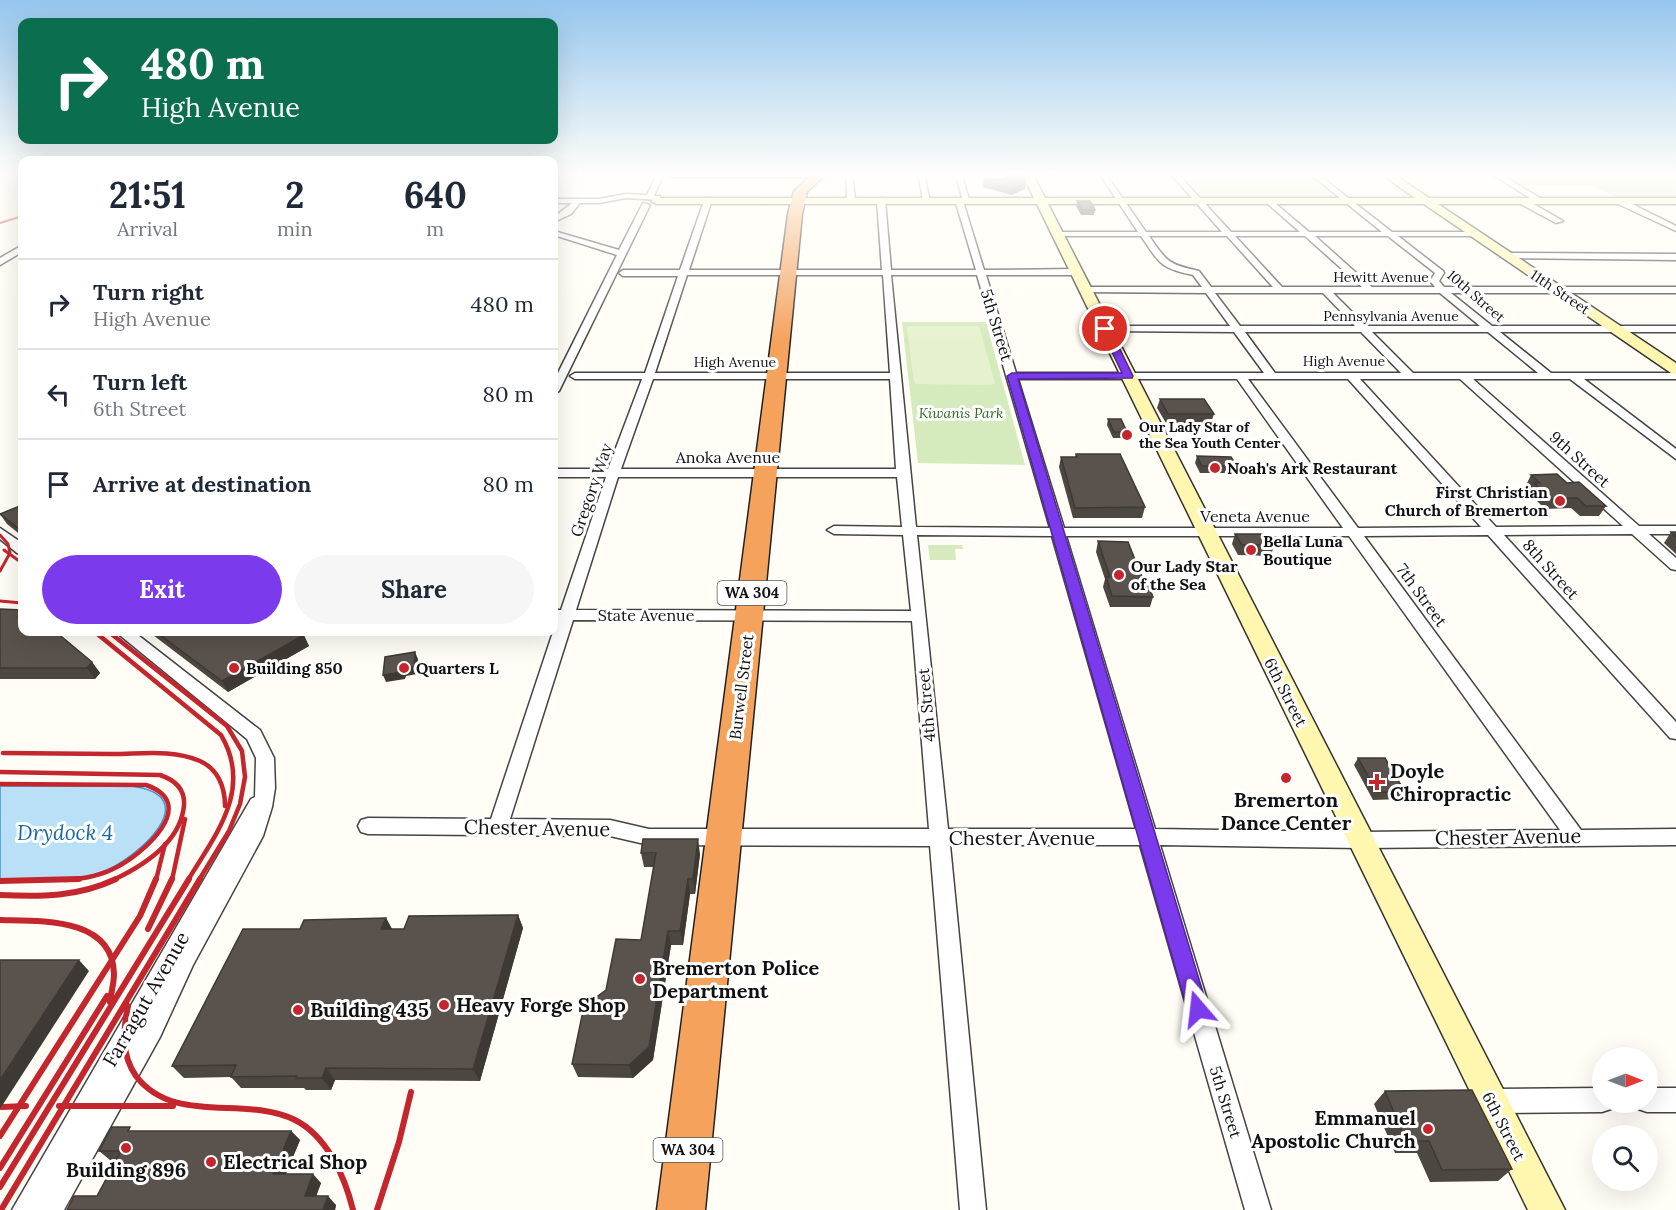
<!DOCTYPE html>
<style>
body{margin:0;font-family:Lora,serif;background:#f6f6f7;color:#1f2937;height:100vh;display:flex;flex-direction:column;font-size:22px;white-space:nowrap}
*{box-sizing:border-box;margin:0}
p{font-size:20px;color:#747a83}
.icon{flex:none;width:33px;height:33px;fill:none;stroke:currentColor;stroke-width:2;stroke-linecap:round;stroke-linejoin:round}
.map{position:relative;flex:1;overflow:hidden}
.details{position:absolute;left:18px;top:156px;width:540px;height:480px;display:flex;flex-direction:column;background:#fff;border-radius:12px;box-shadow:0 6px 24px #0002}
.details>*{flex:none}
.hud{position:absolute;left:18px;top:18px;width:540px;height:126px;border-radius:12px;box-shadow:0 6px 24px #0002;background:#0b6e4f;color:#fff;overflow:hidden}
.needle{width:39px;rotate:90deg}
.fabs{position:absolute;left:1592px;top:1047px;display:grid;gap:12px}
.fabs a{display:grid;place-items:center;width:66px;height:66px;border-radius:50%;background:#fff;box-shadow:0 6px 24px #0002;font-size:30px}
.pin{position:absolute;display:grid;place-items:center;width:51px;height:51px;color:#fff;margin:-26px;border:3px solid #fff;border-radius:50%;box-shadow:0 2px 6px #0007}
.me{position:absolute;width:66px;margin:-33px;rotate:343deg;stroke-linejoin:round;filter:drop-shadow(0 0 4px #0008)}
.turn{display:flex;align-items:center;gap:21px;height:126px;padding:0 24px;font-size:27px}
.turn .icon{width:78px;height:78px;stroke-width:2.5}
.turn b{display:block;font-size:42px;line-height:51px}
.eta{display:flex;justify-content:space-evenly;align-items:center;height:102px;text-align:center}
.eta b{font-size:36px;font-weight:800;line-height:42px}
.button{display:flex;gap:12px;margin-top:auto;padding:12px 24px}
.button a{flex:1;height:69px;border-radius:36px;background:#7c3aed;color:#fff;font-size:24px;font-weight:800;line-height:69px;text-align:center}
.button a+a{background:#f6f6f7;color:#1f2937}
ul{padding:0;list-style:none}
li{display:flex;align-items:center;gap:18px;height:90px;padding:0 24px;border-top:2px solid #e0e1e3}
li div{flex:1}
li b{display:block;font-size:22px}
li em{font-style:normal}
.map>svg:first-child{display:block}
.green{fill:#d5ebbd}
.cemetery{fill:#d9e3c4}
.pitch{fill:#e6f2cf}
.water{fill:#b9e0f7;stroke:#3f96cf;stroke-width:1.5}
.lines{fill:none;stroke-linecap:round;stroke-linejoin:round}
.street-casing{stroke:#444;stroke-width:3}
.secondary-casing{stroke:#333;stroke-width:3}
.highway-casing{stroke:#222;stroke-width:3}
.street{fill:#fff;fill-rule:evenodd}
.secondary{fill:#fff6b0;fill-rule:evenodd}
.highway{fill:#f5a25d;fill-rule:evenodd}
.rail-far3{stroke:#c4262e;stroke-width:2}
.rail-far2{stroke:#c4262e;stroke-width:3}
.rail-far1{stroke:#c4262e;stroke-width:4.5}
.rail{stroke:#c4262e;stroke-width:6}
.wall{fill:#4d4742}
.shaded-wall{fill:#3f3936}
.building{fill:#5a524d;stroke:#3f3936;stroke-width:1.5}
.route{fill:#7c3aed;stroke:#51269a;stroke-width:1.5}
.poi-dot{fill:#c4262e;stroke:#fff;stroke-width:2}
.labels{text-anchor:middle;stroke-width:6;stroke-linejoin:round;paint-order:stroke}
.far-street-label{font-size:14px;fill:#111;stroke:#fff}
.far-park-label{font-size:14px;font-style:italic;fill:#2f6b1f;stroke:#fff}
.far-poi-label{font-size:14px;font-weight:bold;fill:#111;stroke:#fff;text-anchor:start}
.shield{fill:#fff;stroke:#585858;stroke-width:1.5}
.shield-label{font-size:15px;font-weight:bold;fill:#111}
.street-label{font-size:16px;fill:#111;stroke:#fff}
.poi-label{font-size:16px;font-weight:bold;fill:#111;stroke:#fff;text-anchor:start}
.near-poi-label{font-size:20px;font-weight:bold;fill:#111;stroke:#fff;text-anchor:start}
.near-street-label{font-size:20px;fill:#111;stroke:#fff}
.near-water-label{font-size:21px;font-style:italic;fill:#1768a6;stroke:#fff}
</style>
<div class="map">
<svg width="1676" height="1210" viewBox="0 0 1676 1210">
<rect width="100%" height="100%" fill="#fffdf5"/>
<g class="green">
<path d="M1313 179 1335 197H1202L1187 180Z"/>
<path d="M902 322H986L1025 465 918 463Z"/>
<path d="M928 545H962L963 549H955L956 560H930Z"/>
</g>
<path class="cemetery" d="M1496 173H1676V198H1617L1591 185H1517Z"/>
<path class="pitch" d="M909 326H979L995 383 991 385 916 384 914 382 907 327Z"/>
<path class="water" d="M0 786H131C208 796 137 859 102 872 71 884 33 879 0 879Z"/>
<g class="lines">
<g class="street-casing">
<g id="street">
<path d="M658 173H664L654 196H660V200L626 198 599 203H580L571 214 554 222V217L572 203H554V199H599L626 194 647 195Z"/>
<path d="M672 173H817L820 175 817 177H672L669 175Z"/>
<path d="M846 173H852L855 200 851 202 847 200Z"/>
<path d="M918 173H924L930 202 923 200Z"/>
<path d="M955 173H961L970 202 963 200Z"/>
<path d="M1099 173H1105L1146 232H1222L1170 173H1177L1231 232H1300L1267 203 1270 199 1309 232H1382L1309 173H1316L1392 232H1478L1479 234 1475 236H1398L1443 271 1444 273 1439 281 1444 287H1676V293H1451L1492 326H1676V332H1500L1551 373H1676V379H1584L1676 449V459L1570 379H1473L1639 526H1676V534H1649L1676 558V570L1671 569 1632 534 1504 535 1676 722V739L1670 738 1488 535 1364 536 1581 830 1676 829V845L1361 848 1160 845 1271 1210H1245L1140 845H950L986 1210H960L930 846 649 845 610 836 368 834 361 832 358 826 361 820 368 818 491 819 557 620H554V610H561L606 477H554V469H608L642 379H575L570 376 575 373H645L678 276H623L619 273 623 270H680L705 198 712 200 689 270H882L877 200 881 198 885 200 891 270H976L955 200 962 198 984 270 1077 269 1081 272 1077 275H986L1016 373H1264L1234 332 1102 331V327L1105 326H1230L1206 293 1083 292 1081 290 1086 287H1202L1193 275C1160 268 1160 264 1141 236H1054L1053 234 1057 232H1138ZM1149 236H1227L1273 287H1211L1199 271C1168 264 1168 263 1149 236ZM1235 236H1305L1362 287H1282ZM1315 236H1388L1435 273 1430 281 1435 287H1372ZM687 275H883L890 373H655ZM891 275H977L1050 528 916 527ZM1215 293H1323L1355 326H1240ZM1333 293H1440L1480 326H1366ZM1245 332H1361L1401 373H1275ZM1372 332H1488L1538 373H1413ZM653 379H890L896 469H621ZM1018 379H1237L1343 528H1064ZM1248 379H1348L1481 527 1358 528ZM1360 379H1460L1623 526 1496 527ZM618 477H897L902 527 834 526 827 530 834 534 903 535 911 611 576 610ZM917 535 1052 536 1136 829H948ZM1066 536H1349L1560 830 1361 832 1155 829ZM573 620 912 621 929 829H649L610 820 510 819Z"/>
<path d="M1490 173H1498L1545 201 1538 203Z"/>
<path d="M1519 199H1525L1563 221 1556 223 1519 203Z"/>
<path d="M1616 199H1622L1676 226V231L1616 203Z"/>
<path d="M643 203 650 205 559 391 554 394V381L617 255 554 235V231L619 250Z"/>
<path d="M19 247H22V252L0 265V258Z"/>
<path d="M1508 253 1676 254V260L1505 258 1504 256Z"/>
<path d="M0 528 22 543V554L17 553 0 539Z"/>
<path d="M116 632H134L260 730 274 758 275 788 272 807 263 836 193 965 160 1037 64 1210H12L251 799 255 797 256 758 247 739Z"/>
<path d="M1602 1088V1102H1613L1611 1109 1602 1112 1492 1113 1483 1110 1480 1101 1483 1092 1492 1089Z"/>
<path d="M1647 1088H1676V1112H1647L1638 1109 1636 1102H1647Z"/>
</g>
</g>
<g class="secondary-casing">
<path id="secondary" d="M1022 173H1032L1045 198H1415L1380 173H1392L1429 198H1676V204H1438L1676 363V374L1671 373 1424 204H1048L1565 1210H1528L1037 204H656L651 201 656 198H1034Z"/>
</g>
<g class="highway-casing">
<path id="highway" d="M814 173H827L807 192 802 214 705 1210H657L788 214 794 191Z"/>
</g>
<use href="#street" class="street"/>
<use href="#secondary" class="secondary"/>
<use href="#highway" class="highway"/>
<path class="rail-far3" d="M0 223 22 216"/>
<g class="rail-far2">
<path d="M0 535 8 544 10 553 0 571"/>
<path d="M4 550 22 563"/>
<path d="M0 601 22 603"/>
</g>
<g class="rail-far1">
<path d="M95 632 221 735C253 789 216 834 188 880"/>
<path d="M109 632 227 726 242 751 245 777 240 804 229 831 199 880"/>
<path d="M3 753C40 753 77 754 113 754 141 754 173 749 200 761 218 769 225 787 225 806"/>
<path d="M0 772 160 775C175 780 185 789 184 805 181 842 143 866 113 880"/>
<path d="M0 784 146 785C201 804 142 855 115 868 100 876 82 879 65 880"/>
<path d="M156 880 165 844"/>
<path d="M172 880 185 819"/>
</g>
<g class="rail">
<path d="M0 881 79 879"/>
<path d="M0 895C41 897 78 897 116 879"/>
<path d="M0 920C41 921 113 917 114 974 114 983 111 993 110 1002"/>
<path d="M148 929 172 879"/>
<path d="M128 1006C123 1030 121 1055 136 1076 174 1126 245 1095 295 1120 327 1136 345 1177 353 1210"/>
<path d="M59 1106H173"/>
<path d="M2 1107 26 1106"/>
<path d="M0 1136 140 916 156 879"/>
<path d="M0 1168 107 996"/>
<path d="M0 1187 189 879"/>
<path d="M1 1210 200 879"/>
<path d="M377 1210 399 1142 411 1092"/>
</g>
</g>
<g class="wall">
<path d="M1002 173H1021L1025 189 1011 195 983 187 984 179H1003Z"/>
<path d="M1041 173H1059L1058 176H1043Z"/>
<path d="M1077 201 1095 210 1094 215H1081L1076 206Z"/>
<path d="M1160 399 1214 414 1211 423H1166L1157 408Z"/>
<path d="M1108 419 1127 432 1126 438H1113L1107 425Z"/>
<path d="M1076 454 1145 507 1142 518H1073L1059 467 1061 457H1075Z"/>
<path d="M1197 456 1237 466 1235 473H1200L1195 463Z"/>
<path d="M1531 475 1567 483 1606 506 1599 516H1580L1571 508 1545 509 1529 493 1531 490 1526 485Z"/>
<path d="M22 505V536L7 524 0 514Z"/>
<path d="M1671 532H1676V554L1664 543Z"/>
<path d="M1235 534 1274 545 1271 556 1238 555 1232 544Z"/>
<path d="M1098 541 1142 577 1153 597 1150 607H1110L1103 587 1105 579 1096 552Z"/>
<path d="M0 609 22 632 92 662 100 673 95 679H0Z"/>
<path d="M149 632H298L309 646 228 692Z"/>
<path d="M1358 758 1405 792 1401 799 1373 800 1354 765Z"/>
<path d="M641 853 700 854 695 894H690L683 945H671L653 1060 633 1078 578 1077 572 1064 606 990 641 940 654 867H644Z"/>
<path d="M518 915 523 928 480 1081 335 1080 331 1090H306L304 1088H241L231 1077 184 1078 172 1066 300 929 386 918 392 929H404Z"/>
<path d="M1385 1091 1512 1169 1498 1181 1430 1182 1417 1153H1395L1374 1104Z"/>
<path d="M135 1131H291L300 1140 286 1174 321 1183 316 1196 336 1205 335 1210H67L97 1196 116 1160H110L99 1151Z"/>
</g>
<g class="shaded-wall">
<path d="M1026 184 1025 189 1011 195V189Z"/>
<path d="M304 635 309 646 228 692 222 681Z"/>
<path d="M415 652 418 659 417 674 406 676 405 679 386 682 383 675 403 669Z"/>
<path d="M92 662 100 673 95 679 87 668Z"/>
<path d="M698 839 700 854 695 894 693 879Z"/>
<path d="M688 879 690 894 683 945 680 931Z"/>
<path d="M518 915 523 928 480 1081 473 1069Z"/>
<path d="M386 918 393 931 381 929Z"/>
<path d="M668 931 671 945 653 1060 633 1078 629 1065Z"/>
<path d="M79 960 89 971 0 1109V1080Z"/>
<path d="M326 1068 335 1080 331 1090 322 1078Z"/>
<path d="M291 1131 300 1140 282 1183 273 1174Z"/>
<path d="M313 1174 321 1183 313 1205 305 1196Z"/>
<path d="M328 1196 336 1205 335 1210H323Z"/>
</g>
<g class="building">
<path d="M1004 173H1021L1026 184 1011 189 984 181V179H1006Z"/>
<path d="M1077 201H1090L1095 210H1082Z"/>
<path d="M1160 399H1204L1214 414H1168Z"/>
<path d="M1108 419H1121L1127 432H1114Z"/>
<path d="M1076 454H1120L1145 507 1075 508 1061 457H1077Z"/>
<path d="M1197 456 1231 457 1237 466H1202Z"/>
<path d="M1557 474 1567 483 1579 482 1606 506H1586L1577 498 1551 499 1534 483H1540L1531 475Z"/>
<path d="M22 505V531L0 514Z"/>
<path d="M1671 532H1676V537Z"/>
<path d="M1235 534H1268L1274 545H1242Z"/>
<path d="M1098 541 1128 542 1142 577H1145L1153 597 1112 596 1106 577H1110Z"/>
<path d="M0 609 22 610V612L18 617H22V632H56L92 662 87 668H0Z"/>
<path d="M156 632H298L304 635 222 681Z"/>
<path d="M415 652 414 667 403 669 402 672 383 675 385 657Z"/>
<path d="M1358 758H1385L1405 792H1377Z"/>
<path d="M643 839H698L693 879H688L680 931H668L649 1047 629 1065 572 1064 584 1006 606 990 616 939 641 940 656 853H641Z"/>
<path d="M518 915 473 1069 326 1068 322 1078H296L297 1076 231 1077 236 1065 172 1066 243 929H300L304 920 386 918 381 929H404L409 916Z"/>
<path d="M0 960H79L0 1080Z"/>
<path d="M1472 1090 1512 1169 1442 1170 1429 1141H1406L1385 1091Z"/>
<path d="M112 1127H130L128 1131H291L273 1174H313L305 1196H328L323 1210H67L74 1196H97L121 1151H99Z"/>
</g>
<linearGradient id="sky" x2="0" y2="1"><stop stop-color="#95c6ee"/><stop offset="0.51" stop-color="#fffefa"/><stop offset="1" stop-color="#fffefa" stop-opacity="0"/></linearGradient>
<rect width="1676" height="342" fill="url(#sky)"/>
<path class="route" d="M1105 326 1110 329 1133 376 1132 378 1018 379 1208 1009 1205 1016 1198 1019 1190 1016 1187 1009 1007 376 1012 373H1122L1101 329Z"/>
<g class="poi-dot">
<circle cx="1127" cy="435" r="6"/>
<circle cx="1215" cy="468" r="6"/>
<circle cx="1560" cy="501" r="6"/>
<circle cx="1251" cy="550" r="6"/>
<circle cx="1119" cy="575" r="6"/>
<circle cx="234" cy="668" r="6"/>
<circle cx="404" cy="668" r="6"/>
<circle cx="1286" cy="778" r="6"/>
<path d="M1374 773h6v6h6v6h-6v6h-6v-6h-6v-6h6z"/>
<circle cx="640" cy="979" r="6"/>
<circle cx="444" cy="1005" r="6"/>
<circle cx="298" cy="1010" r="6"/>
<circle cx="1428" cy="1129" r="6"/>
<circle cx="126" cy="1148" r="6"/>
<circle cx="211" cy="1162" r="6"/>
</g>
<g class="labels">
<g class="far-street-label">
<text x="1381" y="282">Hewitt Avenue</text>
<text transform="translate(1560 292) rotate(34)" y="5">11th Street</text>
<text transform="translate(1476 296) rotate(41)" y="5">10th Street</text>
<text x="1391" y="321">Pennsylvania Avenue</text>
<text x="1344" y="366">High Avenue</text>
<text x="735" y="367">High Avenue</text>
</g>
<g class="far-park-label">
<text x="961" y="418">Kiwanis Park</text>
</g>
<g class="far-poi-label">
<text x="1139" y="432">Our Lady Star of<tspan x="1139" dy="16">the Sea Youth Center</tspan></text>
</g>
<g class="shield">
<rect x="717.5" y="581" width="69" height="24" rx="4.5"/>
<rect x="653.5" y="1138" width="69" height="24" rx="4.5"/>
</g>
<g class="shield-label">
<text x="752" y="598">WA 304</text>
<text x="688" y="1155">WA 304</text>
</g>
<g class="street-label">
<text transform="translate(997 325) rotate(73)" y="6">5th Street</text>
<text x="728" y="463">Anoka Avenue</text>
<text transform="translate(1580 459) rotate(42)" y="6">9th Street</text>
<text transform="translate(591 490) rotate(-71)" y="6">Gregory Way</text>
<text x="1255" y="522">Veneta Avenue</text>
<text transform="translate(1551 569) rotate(48)" y="6">8th Street</text>
<text transform="translate(1422 595) rotate(54)" y="6">7th Street</text>
<text x="646" y="621">State Avenue</text>
<text transform="translate(741 687) rotate(-83)" y="6">Burwell Street</text>
<text transform="translate(1286 692) rotate(63)" y="6">6th Street</text>
<text transform="translate(926 705) rotate(-95)" y="6">4th Street</text>
<text transform="translate(1226 1102) rotate(73)" y="6">5th Street</text>
<text transform="translate(1504 1126) rotate(63)" y="6">6th Street</text>
</g>
<g class="poi-label">
<text x="1227" y="474">Noah's Ark Restaurant</text>
<text x="1548" y="498" text-anchor="end">First Christian<tspan x="1548" dy="18">Church of Bremerton</tspan></text>
<text x="1263" y="547">Bella Luna<tspan x="1263" dy="18">Boutique</tspan></text>
<text x="1131" y="572">Our Lady Star<tspan x="1131" dy="18">of the Sea</tspan></text>
<text x="246" y="674">Building 850</text>
<text x="416" y="674">Quarters L</text>
</g>
<g class="near-poi-label">
<text x="1390" y="778">Doyle<tspan x="1390" dy="23">Chiropractic</tspan></text>
<text x="1286" y="807" text-anchor="middle">Bremerton<tspan x="1286" dy="23">Dance Center</tspan></text>
<text x="652" y="975">Bremerton Police<tspan x="652" dy="23">Department</tspan></text>
<text x="456" y="1012">Heavy Forge Shop</text>
<text x="310" y="1017">Building 435</text>
<text x="1416" y="1125" text-anchor="end">Emmanuel<tspan x="1416" dy="23">Apostolic Church</tspan></text>
<text x="223" y="1169">Electrical Shop</text>
<text x="126" y="1177" text-anchor="middle">Building 896</text>
</g>
<g class="near-street-label">
<text transform="translate(537 828) rotate(1)" y="7">Chester Avenue</text>
<text transform="translate(1508 837) rotate(-1)" y="7">Chester Avenue</text>
<text x="1022" y="845">Chester Avenue</text>
<text transform="translate(146 999) rotate(-60)" y="7">Farragut Avenue</text>
</g>
<g class="near-water-label">
<text x="65" y="840">Drydock 4</text>
</g>
</g>
</svg>
<div class="fabs">
<a><svg class="needle" viewBox="-14 -14 28 28"><path d="M0-13l5 13h-10z" fill="#e53935"/><path d="M0 13l5-13h-10z" fill="#747a83"/></svg></a>
<a><svg class="icon" aria-label="search" viewBox="0 0 24 24"><circle cx="10" cy="10" r="6"/><path d="M15 15l6 6"/></svg></a>
</div>
<div class="pin" style="left:1105px;top:329px;background:#d93025"><svg class="icon" aria-label="arrive" viewBox="0 0 24 24"><path d="M6 21V4h12l-3 4 3 4H6"/></svg></div>
<svg class="me" style="left:1198px;top:1009px" viewBox="-20 -20 40 40"><path d="M0-17L14 15 0 8-14 15z" fill="#7c3aed" stroke="#fff" stroke-width="4"/></svg>
<div class="hud">
<div class="turn"><svg class="icon" aria-label="right" viewBox="0 0 24 24"><path d="M7 20v-9h11M14 6l5 5-5 5"/></svg><div><b>480 m</b>High Avenue</div></div>
</div>
<section class="details">
<div class="eta">
<div><b>21:51</b><p>Arrival</p></div>
<div><b>2</b><p>min</p></div>
<div><b>640</b><p>m</p></div>
</div>
<ul>
<li><svg class="icon" aria-label="right" viewBox="0 0 24 24"><path d="M7 20v-9h11M14 6l5 5-5 5"/></svg><div><b>Turn right</b><p>High Avenue</p></div><em>480 m</em></li>
<li><svg class="icon" aria-label="left" viewBox="0 0 24 24"><path d="M17 20v-9H6M10 6l-5 5 5 5"/></svg><div><b>Turn left</b><p>6th Street</p></div><em>80 m</em></li>
<li><svg class="icon" aria-label="arrive" viewBox="0 0 24 24"><path d="M6 21V4h12l-3 4 3 4H6"/></svg><div><b>Arrive at destination</b></div><em>80 m</em></li>
</ul>
<div class="button"><a>Exit</a><a>Share</a></div>
</section>
</div>
